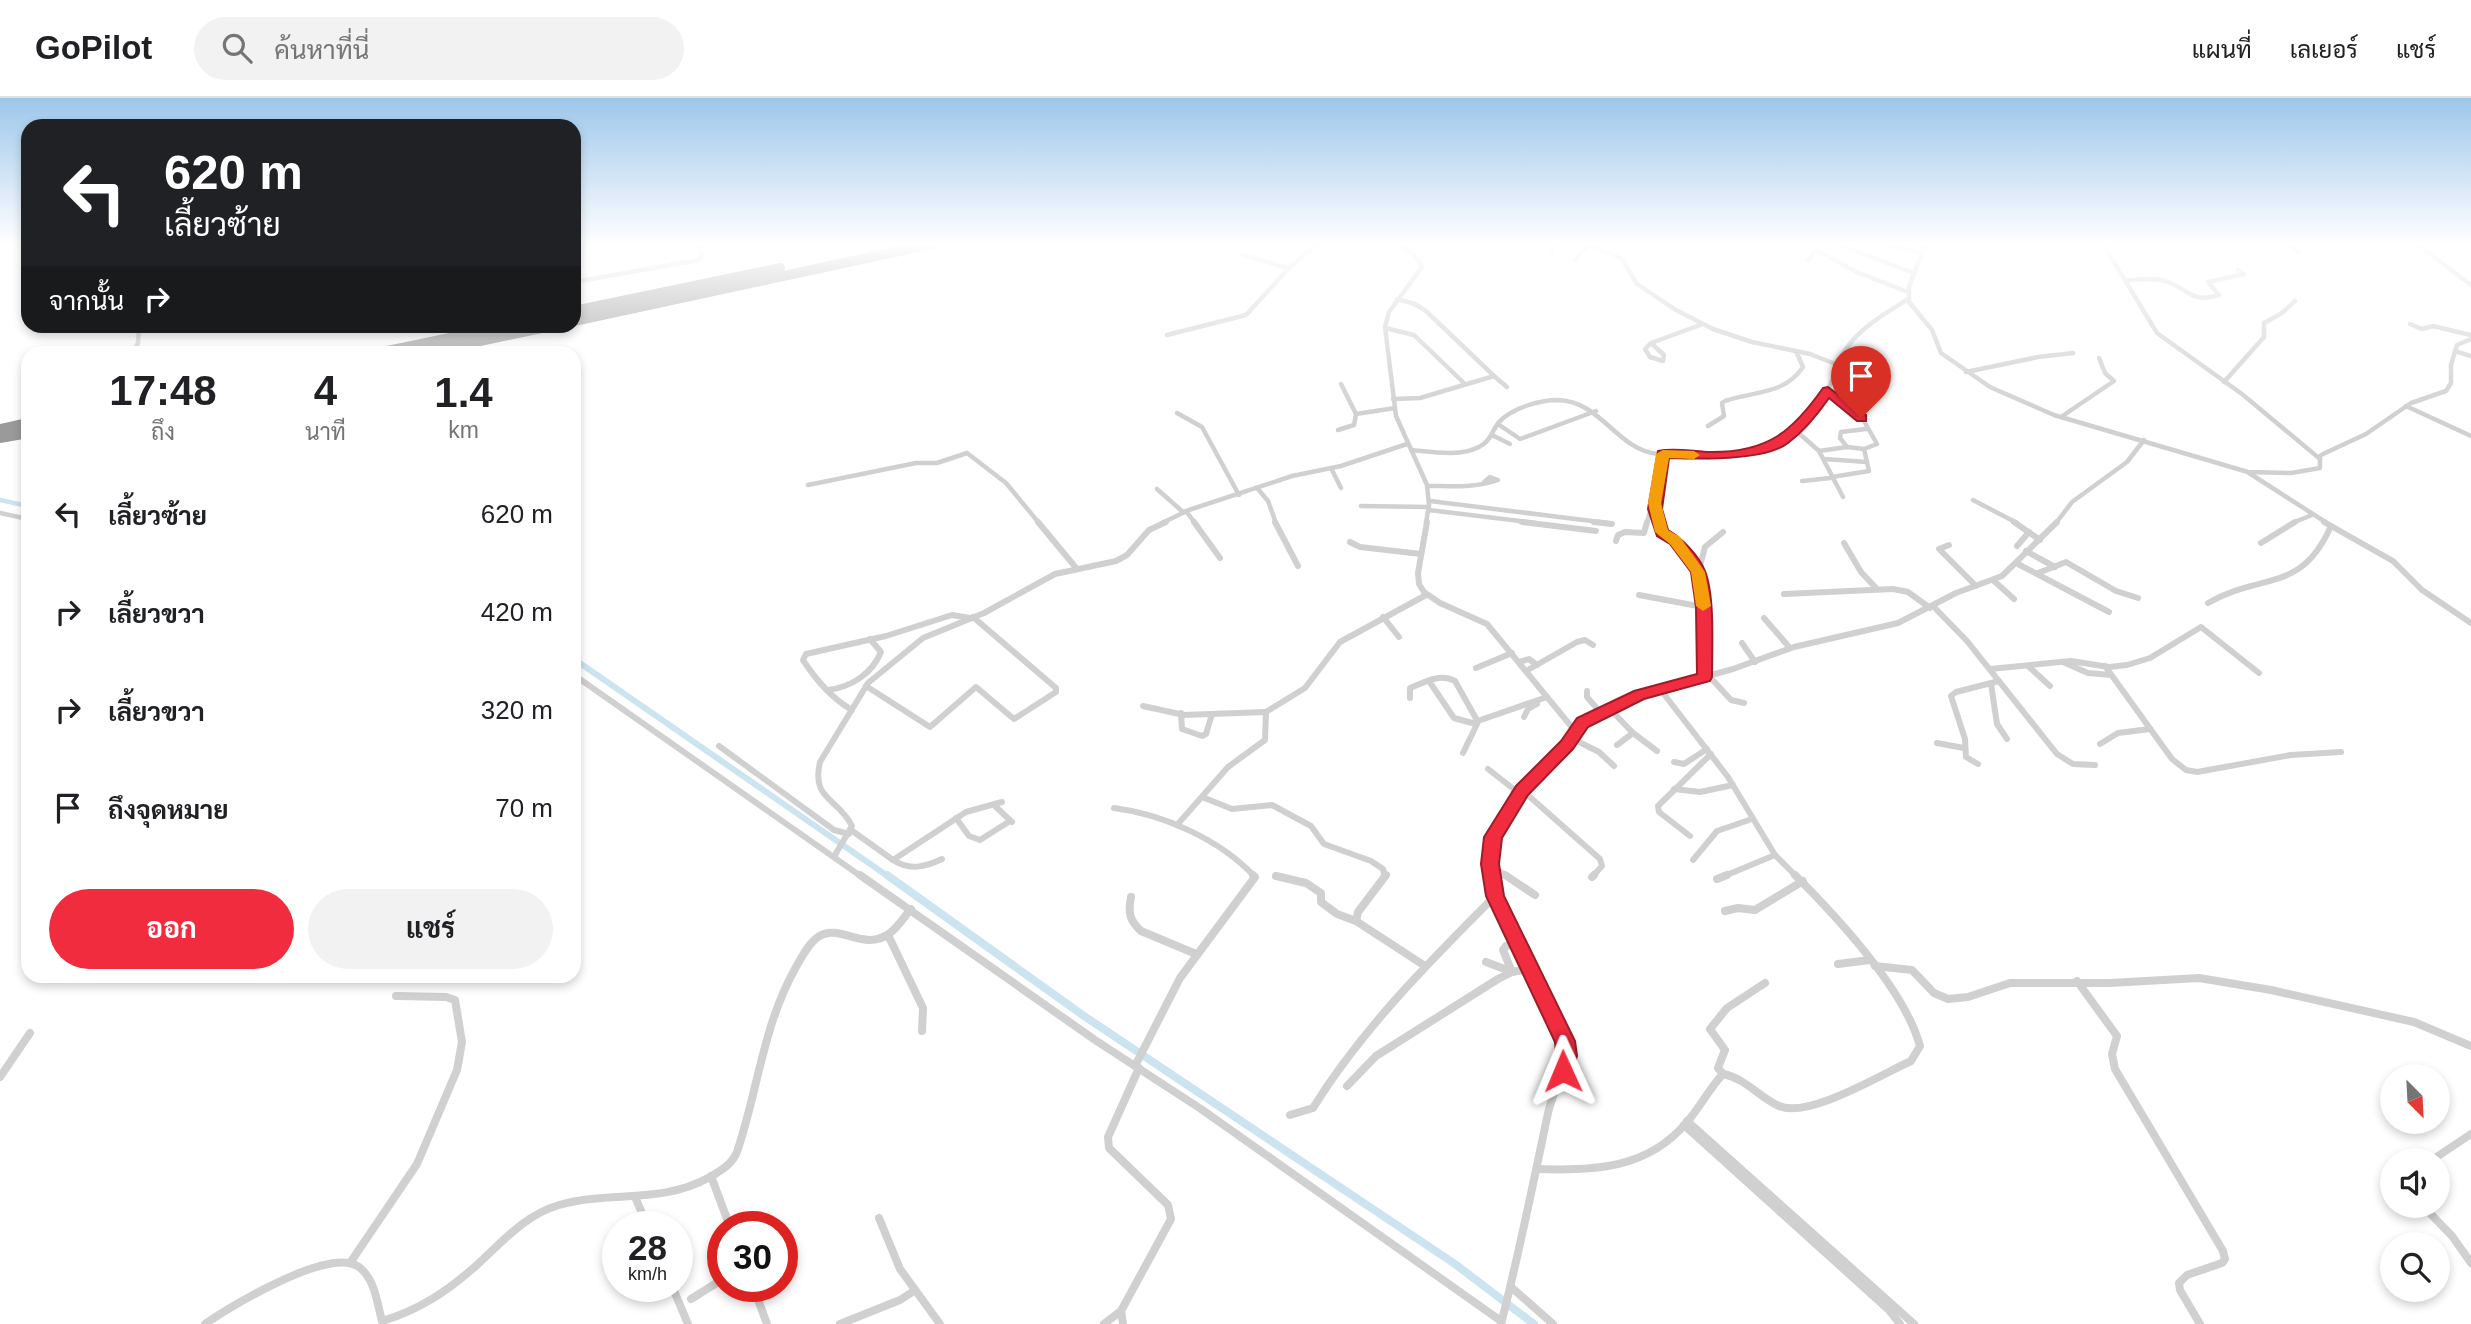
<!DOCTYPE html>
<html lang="th">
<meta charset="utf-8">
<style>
body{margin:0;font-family:Arial,Sarabun,sans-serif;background:#f2f2f2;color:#202124;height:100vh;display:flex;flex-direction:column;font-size:26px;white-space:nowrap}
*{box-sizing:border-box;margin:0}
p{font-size:23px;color:#757577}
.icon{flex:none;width:38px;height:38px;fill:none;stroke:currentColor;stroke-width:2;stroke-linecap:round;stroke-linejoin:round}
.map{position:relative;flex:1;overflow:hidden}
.sheet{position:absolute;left:21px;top:248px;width:560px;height:637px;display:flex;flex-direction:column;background:#fff;border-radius:21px;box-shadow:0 4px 10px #0003}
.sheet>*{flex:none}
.guide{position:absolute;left:21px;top:21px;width:560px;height:214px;border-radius:21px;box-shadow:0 4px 10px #0003;background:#202124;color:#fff;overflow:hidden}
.needle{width:46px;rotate:156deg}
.buttons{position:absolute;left:2380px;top:966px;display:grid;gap:14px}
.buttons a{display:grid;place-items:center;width:70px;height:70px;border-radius:50%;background:#fff;box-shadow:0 4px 10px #0003;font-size:35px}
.speed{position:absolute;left:602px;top:1113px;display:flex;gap:14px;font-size:35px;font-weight:700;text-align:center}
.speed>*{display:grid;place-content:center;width:91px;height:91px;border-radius:50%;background:#fff;box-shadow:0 4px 10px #0003;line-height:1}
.speed small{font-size:18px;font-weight:400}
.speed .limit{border:10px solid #d22;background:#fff;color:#111}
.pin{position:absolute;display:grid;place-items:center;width:60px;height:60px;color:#fff;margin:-72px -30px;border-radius:50% 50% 50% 0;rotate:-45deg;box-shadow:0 0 7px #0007}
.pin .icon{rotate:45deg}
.me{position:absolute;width:77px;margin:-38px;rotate:359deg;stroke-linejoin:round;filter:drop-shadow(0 0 5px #0008)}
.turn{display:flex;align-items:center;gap:24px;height:147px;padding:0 28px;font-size:32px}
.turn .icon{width:91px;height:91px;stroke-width:2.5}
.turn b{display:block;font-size:49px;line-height:60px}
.then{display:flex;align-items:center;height:66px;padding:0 28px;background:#0003;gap:14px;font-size:26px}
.eta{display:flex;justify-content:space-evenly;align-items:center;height:119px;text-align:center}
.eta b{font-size:42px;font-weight:700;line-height:49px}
.button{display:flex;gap:14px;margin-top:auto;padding:14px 28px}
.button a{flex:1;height:80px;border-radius:42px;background:#f22c3f;color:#fff;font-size:28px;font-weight:700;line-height:80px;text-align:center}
.button a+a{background:#f2f2f2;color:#202124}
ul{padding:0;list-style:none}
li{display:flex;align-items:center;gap:21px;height:98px;padding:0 28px}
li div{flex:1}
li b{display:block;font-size:26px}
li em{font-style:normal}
header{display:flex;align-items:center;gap:42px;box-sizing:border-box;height:98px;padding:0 35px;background:#fff;border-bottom:2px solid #e0e0e0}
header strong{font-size:33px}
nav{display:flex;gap:38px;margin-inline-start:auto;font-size:24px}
.search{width:490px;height:63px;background:#f2f2f2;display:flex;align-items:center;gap:18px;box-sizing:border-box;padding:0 24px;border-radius:38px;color:#757577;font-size:26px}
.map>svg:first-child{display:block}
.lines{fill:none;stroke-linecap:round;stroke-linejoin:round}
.canal-far2{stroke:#cce3f0;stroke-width:4.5}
.canal-far1{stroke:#cce3f0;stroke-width:6}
.canal{stroke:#cce3f0;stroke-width:8}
.street-far2{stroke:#d0d0d0;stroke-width:4.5}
.street-far1{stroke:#d0d0d0;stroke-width:6}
.street{stroke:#d0d0d0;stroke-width:8}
.highway{stroke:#9a9a9a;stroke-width:10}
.route{fill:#f22c3f;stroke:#9d1d29;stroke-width:2}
.slow{fill:#f59e0b}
</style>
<header>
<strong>GoPilot</strong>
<div class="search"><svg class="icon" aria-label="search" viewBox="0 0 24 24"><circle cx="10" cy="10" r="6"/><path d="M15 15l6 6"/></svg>ค้นหาที่นี่</div>
<nav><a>แผนที่</a><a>เลเยอร์</a><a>แชร์</a></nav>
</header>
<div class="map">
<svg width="2471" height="1226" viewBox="0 0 2471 1226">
<rect width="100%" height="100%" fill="#fff"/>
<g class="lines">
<path class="canal-far2" d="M0 402 28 408"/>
<path class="canal-far1" d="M574 561 889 779"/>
<path class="canal" d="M887 777 1084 918 1455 1166 1534 1226"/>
<g class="street-far2">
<path d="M1398 146 1416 159 1422 169 1389 214 1385 229 1396 318 1427 387 1429 407 1426 425"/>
<path d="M1589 146 1622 161 1637 186 1676 212 1713 231 1752 244 1810 256 1838 267"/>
<path d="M1836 146 1914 175"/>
<path d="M1883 146 1921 155"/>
<path d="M1925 146 1909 189V204L1932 232 1941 255 1990 289 2054 317 2248 374 2291 375 2320 370V358L2323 356 2366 336 2411 305 2446 293 2451 285V267L2457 247 2471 241"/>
<path d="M2103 146 2157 235 2242 296 2320 361"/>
<path d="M2168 146H2175"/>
<path d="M2289 146 2298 154"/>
<path d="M2311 146H2328"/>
<path d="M2348 146 2351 147"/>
<path d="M2417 146 2471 187"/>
<path d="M1551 154 1555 146"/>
<path d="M1243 157 1289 170"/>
<path d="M1576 162 1580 155 1592 147"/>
<path d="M1808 162 1815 153 1820 154 1859 175 1908 194"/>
<path d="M2127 182C2138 182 2150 180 2161 182 2187 187 2189 207 2219 197L2208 184 2244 176 2238 172"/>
<path d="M574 184 699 162 702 158 698 146"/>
<path d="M2410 226 2422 231 2433 228 2471 237"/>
<path d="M1385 230 1414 237 1465 286"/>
<path d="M1167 237 1246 217 1289 170 1317 146"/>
<path d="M1651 245 1664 257 1663 263 1650 259 1645 251Z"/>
<path d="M1651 245 1703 226"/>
<path d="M2455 253 2471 258"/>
<path d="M132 256 138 245 139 228"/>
<path d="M1966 274 2038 259 2073 255"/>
<path d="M1494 278 1507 289"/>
<path d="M2224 284 2264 239V225L2282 215 2295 203"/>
<path d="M1341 286 1356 316 1395 310"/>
<path d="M1828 293 1864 323 1877 346 1864 351 1869 373 1832 379"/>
<path d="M1393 301 1420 300 1494 278 1426 213 1415 206 1397 201"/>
<path d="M2406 308 2471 338"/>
<path d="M1177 315 1202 329 1239 397"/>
<path d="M2061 319 2114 283 2105 275 2099 260"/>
<path d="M1498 326 1520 341 1596 313"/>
<path d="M1708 328 1724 318 1722 305 1725 303C1754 293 1784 297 1803 269L1796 253"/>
<path d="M1793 330 1819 353 1847 349 1864 351"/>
<path d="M1338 332 1354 327 1356 316"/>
<path d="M1492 337 1510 346"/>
<path d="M1847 349 1840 340 1841 334 1866 331"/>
<path d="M1411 352C1433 354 1459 359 1479 349 1490 344 1492 333 1499 324 1512 310 1539 302 1558 302 1601 303 1617 352 1658 356 1694 360 1747 364 1779 345 1789 339 1819 305 1826 294 1835 281 1836 264 1846 251 1861 229 1886 215 1908 201"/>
<path d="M1819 353 1843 399"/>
<path d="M1824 361 1867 364"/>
<path d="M1331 370 1341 390"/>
<path d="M2249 375 2327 425"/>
<path d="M1802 383 1831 380"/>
<path d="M808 387 916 365H937L967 355 1006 385 1039 425"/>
<path d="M1428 388C1451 388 1476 390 1498 382L1490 379 1482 386"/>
<path d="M1157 391 1183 414"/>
<path d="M1258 391 1268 403 1276 425"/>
<path d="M1973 402 2017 425"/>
<path d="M1430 403 1608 425"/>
<path d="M1361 408 1429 409"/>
<path d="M1429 412 1536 425"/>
<path d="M1186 413 1195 425"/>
<path d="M0 415 28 421"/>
<path d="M1162 425 1189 412 1292 378 1341 368 1407 346"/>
<path d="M1647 425 1650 413 1655 411"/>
<path d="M1659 425 1654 405 1663 356"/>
<path d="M2056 425 2072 404 2127 364 2144 342"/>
<path d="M2292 425 2312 417"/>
</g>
<g class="street-far1">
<path d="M1038 424 1077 471"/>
<path d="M1194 424 1220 460"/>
<path d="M1275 424 1298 468"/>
<path d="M1427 424 1418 475 1419 486 1424 494 1440 505 1487 526 1575 633"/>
<path d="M1522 424 1596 433"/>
<path d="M1594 424 1612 426"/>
<path d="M1658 424 1662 434 1675 443 1698 474"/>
<path d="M2014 424 2040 442"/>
<path d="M2324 424 2393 463 2422 492 2471 525"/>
<path d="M1616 443 1618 437 1625 434 1644 435 1647 424"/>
<path d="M1350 444 1360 449 1421 456"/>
<path d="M1844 445 1861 474 1877 491"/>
<path d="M2261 445 2295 424"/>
<path d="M1949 447 1939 451 1976 488"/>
<path d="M2017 448 2029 434"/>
<path d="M2026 453 2055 469"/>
<path d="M2016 465 2109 514"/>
<path d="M2038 475 2066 464 2116 493 2138 500"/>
<path d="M1993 482 2014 501"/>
<path d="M1784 496 1893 491 1908 494 1930 510"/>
<path d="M1639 497 1703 509"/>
<path d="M2208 505C2262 474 2301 496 2331 428"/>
<path d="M1933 508 1967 543 2057 656 2073 666 2095 667"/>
<path d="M1383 519 1399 539"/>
<path d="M1764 520 1790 550"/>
<path d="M1742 545 1755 564"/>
<path d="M1519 564 1529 561 1537 567"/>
<path d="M2063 564 2088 575 2111 577"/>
<path d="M2028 568 2050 588"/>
<path d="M2105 568 2172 661 2186 672 2197 674 2291 657 2341 654"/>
<path d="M1476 570 1512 555"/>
<path d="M1990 571 2071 563 2109 569 2127 567 2150 560 2201 529 2259 575"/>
<path d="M1526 573 1577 544 1585 542 1593 547"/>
<path d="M574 577 862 779"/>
<path d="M1709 578 1731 602 1744 605"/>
<path d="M1704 579 1700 468 1705 449 1723 434"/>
<path d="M1429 583 1454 620 1472 625 1547 599"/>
<path d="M1991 586 1997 626 2007 641"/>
<path d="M866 588 930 629 976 589 1014 621 1056 594V590L973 519"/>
<path d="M1660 591 1728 679 1775 757 1797 779"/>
<path d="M828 592C851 589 872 576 881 554L870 541"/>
<path d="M1587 593V599L1601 615"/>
<path d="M1410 600V590C1425 584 1439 575 1455 583L1478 624 1463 655"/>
<path d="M1143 608 1184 617 1266 614"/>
<path d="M1609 610 1633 635 1657 653"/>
<path d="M852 612C831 600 816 582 803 562L806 556 886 538 952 517 970 520"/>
<path d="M1181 615 1182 631 1202 638 1206 636 1212 616"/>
<path d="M1524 619 1528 611 1537 606"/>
<path d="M1571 640 1599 654 1614 668"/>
<path d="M1937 645 1964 650"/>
<path d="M2100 646 2118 635 2150 631"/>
<path d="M1617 647 1633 635"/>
<path d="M719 648 834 732 849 736"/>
<path d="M1674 664 1684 666 1707 651"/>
<path d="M1978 666 1966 659 1965 641 1951 598 1956 594 1999 583"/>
<path d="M1488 671 1520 696"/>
<path d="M1674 691 1700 694 1733 687"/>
<path d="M1522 692 1600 761 1602 768 1592 779"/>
<path d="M1202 699 1232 711 1272 707 1311 728 1324 746 1371 763 1383 771 1385 779"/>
<path d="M995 708 1012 724"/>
<path d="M1114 710C1163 716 1221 742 1255 779"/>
<path d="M956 720 969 738 980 742 1010 723"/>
<path d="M1177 727 1228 669 1265 642 1266 614 1305 590 1340 544 1426 497"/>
<path d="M851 732 893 762 966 714 1002 704"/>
<path d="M1690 738 1659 714 1658 708 1711 656"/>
<path d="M835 757 852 728C838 699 811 703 820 664L868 585 923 540 984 515 1055 476 1116 463 1127 457 1149 432 1166 424"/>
<path d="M893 762C910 773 925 769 942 761"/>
<path d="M1693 762 1717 733 1752 721"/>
<path d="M1490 767 1508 779"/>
<path d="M1276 778 1280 779"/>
<path d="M1492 779 1490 767 1497 728 1525 689 1567 647 1583 624 1639 597 1733 571 1794 549 1898 525 1956 495 2002 478 2057 424"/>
<path d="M1722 779 1775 757"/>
</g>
<g class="street">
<path d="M860 777 1095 942 1201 1011 1501 1223"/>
<path d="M1386 777 1358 814 1356 823 1425 868"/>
<path d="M1492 777 1495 798 1565 943C1568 969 1554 990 1548 1015 1533 1086 1519 1156 1501 1226"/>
<path d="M1505 777 1535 797"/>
<path d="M1276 778 1306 785 1321 795V804L1337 816 1356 823"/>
<path d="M1592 779 1594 777"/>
<path d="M1717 781 1727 777"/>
<path d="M1131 799C1128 814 1129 822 1141 833L1196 856"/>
<path d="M1725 813 1738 810 1755 812 1803 783"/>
<path d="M888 837 923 910 922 933"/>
<path d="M1486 864 1510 873"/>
<path d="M1838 866 1870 862"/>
<path d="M1875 868 1912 872 1934 895 1948 901 1968 899 2010 885H2110L2199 880 2271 892 2414 924 2471 948"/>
<path d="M1512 874 1503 852 1506 848 1518 846"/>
<path d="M2077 883 2117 938 2112 956 2115 971 2223 1153 2225 1161 2222 1165 2187 1177 2179 1185 2180 1192 2200 1226"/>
<path d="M1135 968 1180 880 1255 779 1253 777"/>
<path d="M1723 976 1718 970 1725 952 1710 931 1727 910 1765 885"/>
<path d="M0 979 30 935"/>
<path d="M1347 988 1376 958 1498 881 1512 874 1530 871"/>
<path d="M1290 1017 1313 1010C1362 931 1430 863 1495 798"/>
<path d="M1687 1023 1914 1226"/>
<path d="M1684 1027 1889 1212 1900 1226"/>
<path d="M2432 1062 2471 1036"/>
<path d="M1537 1071C1594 1073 1648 1071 1687 1024 1700 1009 1709 991 1723 976 1745 980 1759 999 1779 1008 1808 1021 1882 976 1911 963L1920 948C1904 890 1837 819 1795 777"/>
<path d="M711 1078 730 1129"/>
<path d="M635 1099 648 1129"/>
<path d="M2423 1108 2452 1138 2471 1165"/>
<path d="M879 1120 900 1171 940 1226"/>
<path d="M350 1165 417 1066 457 972 462 944 455 902 446 899 396 898"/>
<path d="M672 1188 688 1226"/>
<path d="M753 1188 767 1226"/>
<path d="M1511 1189 1553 1226"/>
<path d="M691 1201 723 1181"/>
<path d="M1121 1213 1123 1226"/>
<path d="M205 1226C231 1208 330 1148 359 1169 375 1181 377 1205 382 1223 420 1212 449 1192 478 1166 503 1143 525 1117 559 1107 611 1092 660 1107 710 1079 722 1072 732 1066 737 1054 758 992 763 927 796 869 802 859 808 846 818 839 839 824 864 855 890 835 898 829 904 819 911 811"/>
<path d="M840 1226 900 1202 914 1193"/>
<path d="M1104 1226 1121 1213 1171 1121 1168 1107 1109 1050 1108 1039 1139 970"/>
</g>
<g class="highway">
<path d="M574 213 780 170"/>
<path d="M574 223 932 146"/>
<path d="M373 256 508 228"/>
<path d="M419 256 551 228"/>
<path d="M0 331 28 325"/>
<path d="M0 340 28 335"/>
</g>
</g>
<linearGradient id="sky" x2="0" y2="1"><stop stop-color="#9dc7eb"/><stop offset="0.46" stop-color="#fff"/><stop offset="1" stop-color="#fff" stop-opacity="0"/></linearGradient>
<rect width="2471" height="318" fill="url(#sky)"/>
<path class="route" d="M1828 289 1866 317V323H1857L1829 300C1818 316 1804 333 1788 345 1765 363 1698 361 1669 360L1662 411 1668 432C1682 440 1699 458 1705 473 1715 498 1712 551 1712 579L1710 583 1644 601 1588 629 1573 651 1528 697 1502 740 1499 766 1504 798 1575 943 1577 958 1570 979 1563 982 1556 979C1552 970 1557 955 1555 944L1486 798 1481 766 1484 739 1516 688 1561 643 1577 620 1634 593 1697 576 1696 509 1691 474 1670 446 1657 438 1648 411 1658 353C1675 349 1695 354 1712 354 1768 354 1792 334 1823 290Z"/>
<path class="slow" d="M1663 352 1694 353 1700 357 1694 361 1669 360 1661 405 1668 432 1680 439 1705 474 1711 508 1703 513 1696 508 1691 474 1670 446 1655 434 1648 405 1656 356Z"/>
</svg>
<div class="buttons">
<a><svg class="needle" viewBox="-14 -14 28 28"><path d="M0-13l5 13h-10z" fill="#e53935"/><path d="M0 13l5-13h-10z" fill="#757577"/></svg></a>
<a><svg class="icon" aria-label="sound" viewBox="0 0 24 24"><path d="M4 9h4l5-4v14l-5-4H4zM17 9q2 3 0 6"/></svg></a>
<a><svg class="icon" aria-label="search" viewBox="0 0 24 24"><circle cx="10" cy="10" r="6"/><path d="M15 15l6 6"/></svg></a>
</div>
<div class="speed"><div>28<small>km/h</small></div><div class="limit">30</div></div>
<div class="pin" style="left:1861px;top:320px;background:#d93025"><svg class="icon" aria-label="arrive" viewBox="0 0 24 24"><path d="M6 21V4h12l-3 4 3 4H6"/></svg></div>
<svg class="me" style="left:1563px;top:973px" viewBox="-20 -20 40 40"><path d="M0-17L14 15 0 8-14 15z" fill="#f22c3f" stroke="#fff" stroke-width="4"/></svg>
<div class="guide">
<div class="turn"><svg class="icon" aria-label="left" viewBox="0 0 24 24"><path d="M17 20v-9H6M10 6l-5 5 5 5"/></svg><div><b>620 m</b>เลี้ยวซ้าย</div></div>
<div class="then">จากนั้น<svg class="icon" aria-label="right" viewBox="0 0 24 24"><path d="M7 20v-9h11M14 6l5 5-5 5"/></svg></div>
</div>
<section class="sheet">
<div class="eta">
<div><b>17:48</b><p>ถึง</p></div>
<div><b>4</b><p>นาที</p></div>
<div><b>1.4</b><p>km</p></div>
</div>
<ul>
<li><svg class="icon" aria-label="left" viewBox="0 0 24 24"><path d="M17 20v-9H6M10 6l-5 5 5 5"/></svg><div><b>เลี้ยวซ้าย</b></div><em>620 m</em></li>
<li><svg class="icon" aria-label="right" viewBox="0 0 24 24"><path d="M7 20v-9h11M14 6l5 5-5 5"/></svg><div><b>เลี้ยวขวา</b></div><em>420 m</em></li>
<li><svg class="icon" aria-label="right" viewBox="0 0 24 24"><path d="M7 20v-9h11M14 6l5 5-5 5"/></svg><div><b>เลี้ยวขวา</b></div><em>320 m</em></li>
<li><svg class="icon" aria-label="arrive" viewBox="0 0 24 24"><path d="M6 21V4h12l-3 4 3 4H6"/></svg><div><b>ถึงจุดหมาย</b></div><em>70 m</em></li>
</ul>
<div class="button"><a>ออก</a><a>แชร์</a></div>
</section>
</div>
